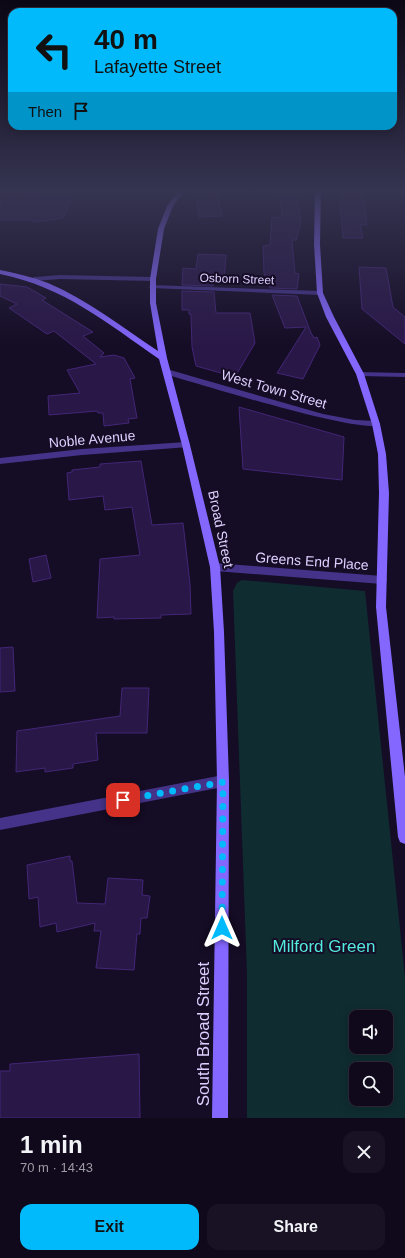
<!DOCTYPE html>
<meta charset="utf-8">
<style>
body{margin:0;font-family:Helvetica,sans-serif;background:#191225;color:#f1f3f6;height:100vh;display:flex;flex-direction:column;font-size:15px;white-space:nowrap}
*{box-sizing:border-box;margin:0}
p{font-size:13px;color:#9c9aa3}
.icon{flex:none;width:22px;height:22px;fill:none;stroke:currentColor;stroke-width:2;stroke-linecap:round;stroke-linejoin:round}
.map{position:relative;height:1118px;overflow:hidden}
.drawer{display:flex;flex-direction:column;background:#10091c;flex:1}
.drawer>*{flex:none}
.banner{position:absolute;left:8px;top:8px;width:389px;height:122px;border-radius:12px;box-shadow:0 2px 10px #0003,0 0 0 1px #302a3b;background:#00bafb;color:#111;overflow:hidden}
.fabs{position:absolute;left:349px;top:1010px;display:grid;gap:8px}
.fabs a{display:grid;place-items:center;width:44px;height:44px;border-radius:8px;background:#10091c;box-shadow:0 2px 10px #0003,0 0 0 1px #302a3b;font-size:20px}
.pin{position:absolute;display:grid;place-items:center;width:34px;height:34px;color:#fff;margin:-17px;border-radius:8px;box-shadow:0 2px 6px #0006}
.me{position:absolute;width:44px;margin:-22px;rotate:0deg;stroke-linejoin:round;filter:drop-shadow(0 0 3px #0008)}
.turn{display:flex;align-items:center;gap:14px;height:84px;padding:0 20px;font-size:18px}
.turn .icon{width:52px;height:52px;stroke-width:2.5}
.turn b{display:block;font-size:28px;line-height:34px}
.then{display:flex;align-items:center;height:38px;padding:0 20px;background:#0003;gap:8px;font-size:15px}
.round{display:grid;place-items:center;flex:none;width:42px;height:42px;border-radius:12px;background:#191225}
.headline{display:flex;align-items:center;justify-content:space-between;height:68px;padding:0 20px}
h1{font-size:24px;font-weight:700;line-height:30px}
.action{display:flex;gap:8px;margin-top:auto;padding:8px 20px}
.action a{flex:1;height:46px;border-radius:12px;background:#00bafb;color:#111;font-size:16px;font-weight:700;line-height:46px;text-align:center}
.action a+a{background:#191225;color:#f1f3f6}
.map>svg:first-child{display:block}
.green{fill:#0f2c30;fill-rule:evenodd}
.building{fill:#291748;stroke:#432676}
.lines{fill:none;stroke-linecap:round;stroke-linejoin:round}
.minor{fill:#443389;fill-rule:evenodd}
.secondary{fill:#8467ff;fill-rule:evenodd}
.route{stroke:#00bafb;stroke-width:7;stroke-dasharray:0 12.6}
.labels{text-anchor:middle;stroke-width:4;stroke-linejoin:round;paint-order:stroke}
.far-street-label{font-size:12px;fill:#ddd0ff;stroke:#150c25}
.street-label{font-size:14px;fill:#ddd0ff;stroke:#150c25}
.near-park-label{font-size:17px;fill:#51eadd;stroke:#150c25}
.near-street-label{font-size:17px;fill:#ddd0ff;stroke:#150c25}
</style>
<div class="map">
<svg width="405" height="1118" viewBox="0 0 405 1118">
<rect width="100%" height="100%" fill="#150c25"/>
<path class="green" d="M242 580 365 591 405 977V1118H247V975L233 591 237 583ZM356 1017H386V1047H356ZM356 1069H386V1099H356Z"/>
<g class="building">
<path d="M208 190H217L222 216 199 217 197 201Z"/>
<path d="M339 190H363L367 225H360L363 238H343Z"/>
<path d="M0 193 41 194 39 197 72 198 63 218 33 222 32 220H0Z"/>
<path d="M280 197H297L301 222 296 240H292L295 273 299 274 297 289 270 288 264 273 263 246 270 245 272 217 282 218Z"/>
<path d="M198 254 226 255 224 282H213V286L182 285 183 268 196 269Z"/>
<path d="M359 267 386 268 393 307 405 317V344L362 309Z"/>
<path d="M0 284 27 287 46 298 42 300 93 332 83 336 104 353 100 357 114 355 124 358 135 378 130 379 137 418 128 419 129 423 104 426 103 413H98L97 411 49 415 48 396 80 393 67 370 96 364 54 331 47 334 9 308 17 304 0 296Z"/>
<path d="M182 291 214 292 216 313H250L255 343 235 377 196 366 192 347 191 314H189V310H182Z"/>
<path d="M272 295 297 296 311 333 314 338 317 337 320 345 303 379 277 373 306 327 285 328Z"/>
<path d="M239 407 344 437 342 480 243 469Z"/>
<path d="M141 461 152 525 183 523 190 584 191 614 161 615V618L114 619V617L97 618 100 559 140 555 132 507 105 510 103 496 69 500 67 473 72 472V470L100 467V464Z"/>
<path d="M46 555 51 578 33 582 29 559Z"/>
<path d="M13 647 15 691 0 692V648Z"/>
<path d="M122 688H149L147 733H96L98 760 73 764V768L45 772V768L16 772 17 731 120 716Z"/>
<path d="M70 856V861H72L77 903 105 904 108 878 143 880 142 895 150 896 147 918H141L140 934H137L134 970 96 968 101 931H94L95 923 57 932 56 923 40 927 38 897 29 899 27 865Z"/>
<path d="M139 1054 140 1118H0V1071H10V1064Z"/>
</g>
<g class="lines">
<g class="minor">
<path d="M60 275 153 277 156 279 153 281 60 279 34 281 31 279 34 277Z"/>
<path d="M152 285 320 291 323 293 320 295 150 288 149 287Z"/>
<path d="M164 370H170L323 414 355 420 376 421 380 424C367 437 191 381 164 374Z"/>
<path d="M357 372 405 373V377L360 376H357Z"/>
<path d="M186 442 189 443 190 445 189 447 82 455 0 464V458L82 449Z"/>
<path d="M215 563 382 576 386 577 387 580 386 583 382 584 215 571 210 567Z"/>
<path d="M223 775 227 777 229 781 227 785 223 787 0 830V818Z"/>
</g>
<g class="secondary">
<path d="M179 190H185L173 206 164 229 156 279V303L167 358 190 445 220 567 224 632 229 781 228 1118H212L217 781 214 632 210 567 182 445 159 359C107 323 64 287 0 274V270C16 273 32 277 48 283 88 300 122 327 158 351L150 303V279L158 229 167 206Z"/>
<path d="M315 190H321L320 244 323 293 334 317 364 374 380 424 386 454 389 493 386 607 405 777V844L400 842 398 837 376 607 379 493 378 454 372 424 356 374 326 317 317 293 314 244Z"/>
</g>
</g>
<linearGradient id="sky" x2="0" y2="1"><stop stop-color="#0c0714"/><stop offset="0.55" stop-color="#353451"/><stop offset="1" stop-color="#353451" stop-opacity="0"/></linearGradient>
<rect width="405" height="347" fill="url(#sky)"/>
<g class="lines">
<path class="route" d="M123 800 223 782 222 928"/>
</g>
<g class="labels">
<g class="far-street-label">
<text transform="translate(237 279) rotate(2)" y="4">Osborn Street</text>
</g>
<g class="street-label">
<text transform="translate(274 389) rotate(16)" y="5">West Town Street</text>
<text transform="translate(92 439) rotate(-5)" y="5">Noble Avenue</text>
<text transform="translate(221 529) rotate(78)" y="5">Broad Street</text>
<text transform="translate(312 561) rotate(4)" y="5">Greens End Place</text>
</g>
<g class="near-park-label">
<text x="324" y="952">Milford Green</text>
</g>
<g class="near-street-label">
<text transform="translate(203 1034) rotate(-90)" y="6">South Broad Street</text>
</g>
</g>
</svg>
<div class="fabs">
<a><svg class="icon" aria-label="sound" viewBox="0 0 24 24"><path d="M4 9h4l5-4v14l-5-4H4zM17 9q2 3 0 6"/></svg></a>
<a><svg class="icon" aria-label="search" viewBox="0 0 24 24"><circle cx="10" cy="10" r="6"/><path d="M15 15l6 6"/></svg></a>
</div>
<div class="pin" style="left:123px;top:800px;background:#d93025"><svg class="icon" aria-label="arrive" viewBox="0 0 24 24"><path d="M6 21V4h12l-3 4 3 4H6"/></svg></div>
<svg class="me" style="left:222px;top:928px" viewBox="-20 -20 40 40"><path d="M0-17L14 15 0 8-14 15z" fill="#00bafb" stroke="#fff" stroke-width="4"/></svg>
<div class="banner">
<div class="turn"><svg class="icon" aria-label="left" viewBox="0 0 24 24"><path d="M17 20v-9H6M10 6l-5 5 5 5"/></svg><div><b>40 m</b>Lafayette Street</div></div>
<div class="then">Then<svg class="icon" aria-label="arrive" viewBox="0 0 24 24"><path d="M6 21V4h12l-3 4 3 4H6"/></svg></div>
</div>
</div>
<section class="drawer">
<div class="headline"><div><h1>1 min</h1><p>70 m · 14:43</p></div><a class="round"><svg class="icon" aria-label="close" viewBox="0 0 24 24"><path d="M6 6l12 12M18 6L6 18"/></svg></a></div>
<div class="action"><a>Exit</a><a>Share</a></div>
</section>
